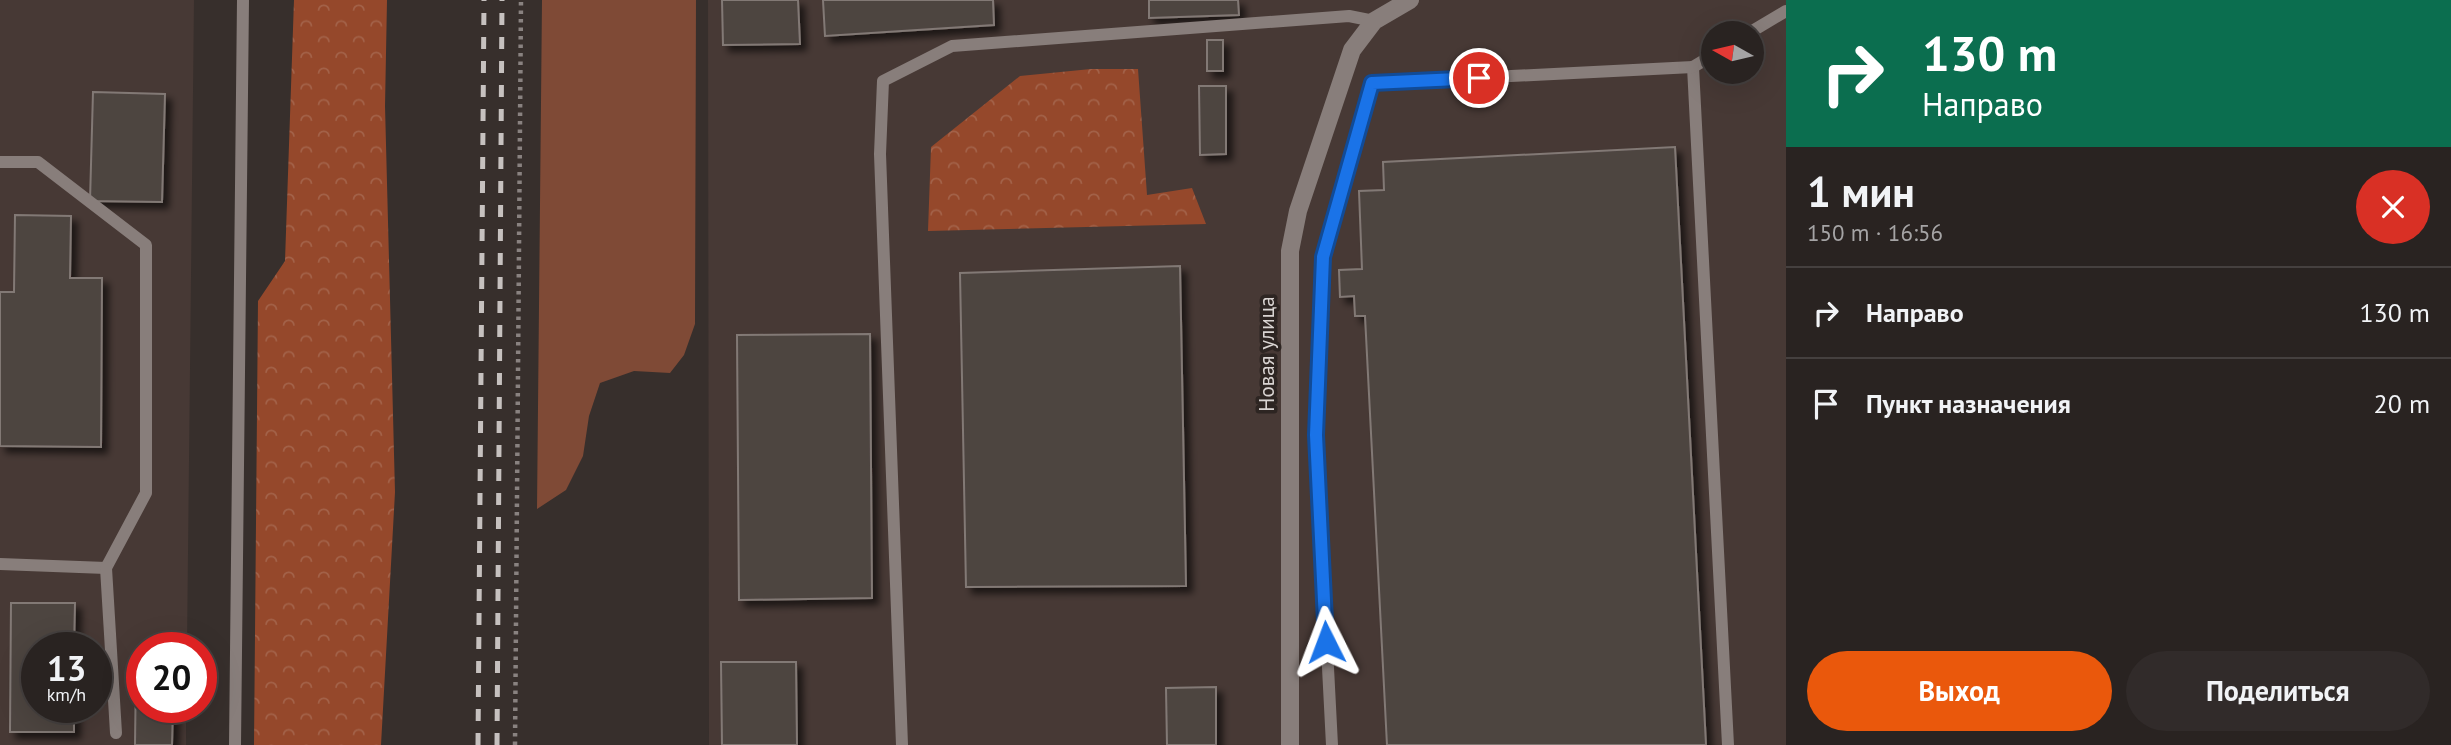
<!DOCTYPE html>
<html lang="ru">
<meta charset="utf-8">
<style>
body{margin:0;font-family:"PT Sans",sans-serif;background:#312b2a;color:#f1f3f6;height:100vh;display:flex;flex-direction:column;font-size:26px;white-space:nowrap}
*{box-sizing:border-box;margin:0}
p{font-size:23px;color:#a5a4a5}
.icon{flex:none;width:38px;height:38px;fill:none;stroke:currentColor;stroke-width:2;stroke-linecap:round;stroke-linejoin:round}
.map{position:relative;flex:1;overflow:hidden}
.details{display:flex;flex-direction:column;background:#292321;width:665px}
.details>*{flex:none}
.guide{background:#0b6e4f;color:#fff;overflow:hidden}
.needle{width:46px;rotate:278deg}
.buttons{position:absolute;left:1701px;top:21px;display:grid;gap:14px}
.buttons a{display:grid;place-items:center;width:63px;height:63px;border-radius:50%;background:#292321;box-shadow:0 7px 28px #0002,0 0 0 2px #45403f;font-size:35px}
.speed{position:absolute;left:21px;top:632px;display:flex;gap:14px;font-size:35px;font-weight:700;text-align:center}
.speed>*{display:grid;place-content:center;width:91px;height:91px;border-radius:50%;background:#292321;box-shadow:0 7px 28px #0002,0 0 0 2px #45403f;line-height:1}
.speed small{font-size:18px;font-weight:400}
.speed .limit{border:10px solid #d22;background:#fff;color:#111}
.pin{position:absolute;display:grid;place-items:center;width:60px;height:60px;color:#fff;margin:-30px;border:4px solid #fff;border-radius:50%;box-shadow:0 2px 7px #0007}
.me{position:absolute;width:77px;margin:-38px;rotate:357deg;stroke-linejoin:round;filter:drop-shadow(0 0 5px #0008)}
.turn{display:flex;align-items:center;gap:24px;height:147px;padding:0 21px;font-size:32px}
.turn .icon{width:91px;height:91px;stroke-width:2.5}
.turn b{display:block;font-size:49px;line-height:60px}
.round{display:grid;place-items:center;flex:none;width:74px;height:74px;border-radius:37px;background:#312b2a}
.overview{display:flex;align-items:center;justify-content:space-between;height:119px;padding:0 21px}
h1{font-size:42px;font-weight:700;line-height:52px}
.cta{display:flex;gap:14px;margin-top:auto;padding:14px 21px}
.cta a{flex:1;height:80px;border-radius:42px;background:#ea580c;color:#fff;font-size:28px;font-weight:700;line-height:80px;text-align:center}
.cta a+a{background:#312b2a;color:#f1f3f6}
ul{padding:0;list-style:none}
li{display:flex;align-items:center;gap:21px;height:91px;padding:0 21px;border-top:2px solid #45403f}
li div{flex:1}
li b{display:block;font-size:26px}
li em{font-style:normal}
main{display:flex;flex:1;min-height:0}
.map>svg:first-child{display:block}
.built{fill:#473935;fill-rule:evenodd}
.green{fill:#7f4a36}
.forest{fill:url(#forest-crowns)}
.building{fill:#4d4441;stroke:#827975;stroke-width:2;filter:url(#shadow)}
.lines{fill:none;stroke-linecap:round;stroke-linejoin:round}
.path{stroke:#898280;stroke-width:4.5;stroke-dasharray:3.5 5;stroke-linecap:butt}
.service{stroke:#887e7b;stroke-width:12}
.minor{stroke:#887e7b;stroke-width:18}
.rail{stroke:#c6c1bf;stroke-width:5;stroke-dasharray:12 12;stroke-linecap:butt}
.route-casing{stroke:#114b97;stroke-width:18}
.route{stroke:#1a73e8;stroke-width:12}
.labels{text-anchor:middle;stroke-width:7;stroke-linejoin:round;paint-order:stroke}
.street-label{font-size:21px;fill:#d9d4d2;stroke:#2d2522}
</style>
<main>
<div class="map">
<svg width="1786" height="745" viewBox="0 0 1786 745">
<defs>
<pattern id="forest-crowns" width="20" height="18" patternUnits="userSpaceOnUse" patternTransform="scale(1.75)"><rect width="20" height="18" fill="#95482b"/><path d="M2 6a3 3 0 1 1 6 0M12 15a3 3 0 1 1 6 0" fill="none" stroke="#a36249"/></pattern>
<filter id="shadow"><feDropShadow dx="6" dy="6" stdDeviation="3.5" flood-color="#0009"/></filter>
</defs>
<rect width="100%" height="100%" fill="#372f2c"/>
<g class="built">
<path d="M0 0H194L187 647 142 648V707H186V745H0ZM37 648H96V707H37Z"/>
<path d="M708 0H1786V745H709ZM1713 33H1752V72H1713Z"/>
</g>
<path class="green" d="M542 0H696L695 324 684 355 670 373 634 371 600 383 589 416 583 456 566 490 537 509Z"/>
<g class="forest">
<path d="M294 0H387L385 106 395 492 381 745H254L258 301 285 261Z"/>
<path d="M1091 69H1138L1147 195 1192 188 1206 224 928 231 931 147 1020 76Z"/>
</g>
<g class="building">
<path d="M722 0H798L800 44 723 45Z"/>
<path d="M823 0H993L994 25 825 36Z"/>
<path d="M1149 0H1238L1239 15 1149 18Z"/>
<rect x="1207" y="40" width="16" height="31"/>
<path d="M1199 86H1226V154L1200 155Z"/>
<path d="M93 92 165 94 162 202 90 201Z"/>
<path d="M1675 147 1706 745H1387L1365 316H1355L1354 296 1340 297 1339 270 1362 269 1359 191 1384 190 1383 162Z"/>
<path d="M15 215 71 216 70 278H102L101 447 0 446V292H14Z"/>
<path d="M1180 266 1186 586 966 587 960 273Z"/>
<path d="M870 334 872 598 739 600 737 335Z"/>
<path d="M11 603H75L74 648H37V707H74V732H10Z"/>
<path d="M721 662H796L797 745H722Z"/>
<path d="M136 668H142V707H173L172 745H135Z"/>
<path d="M1216 687V745H1167L1166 688Z"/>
</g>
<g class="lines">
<path class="path" d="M515 745 521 0"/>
<g class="service">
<path d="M1749 33 1786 11"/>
<path d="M1713 55 1693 67 1728 745"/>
<path d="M0 162H38L146 245V493L106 568 0 564"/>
<path d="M106 568 116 733"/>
<path d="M235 745 243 0"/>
<path d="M902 745 880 154 883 81 952 46 1349 16 1374 21"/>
<path d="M1332 745 1316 435 1323 257 1372 83 1693 67"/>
</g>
<path class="minor" d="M1290 745V251L1298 211 1352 50 1374 21 1410 0"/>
<g class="rail">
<path d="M478 745 484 0"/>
<path d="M497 745 502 0"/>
</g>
</g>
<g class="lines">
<g class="route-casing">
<path id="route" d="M1326 642 1316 435 1323 257 1372 83 1479 78"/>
</g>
<use href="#route" class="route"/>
</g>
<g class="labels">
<g class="street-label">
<text transform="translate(1267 354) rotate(-90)" y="7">Новая улица</text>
</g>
</g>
</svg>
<div class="buttons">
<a><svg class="needle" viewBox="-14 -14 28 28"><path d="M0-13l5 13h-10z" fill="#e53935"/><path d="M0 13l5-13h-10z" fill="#a5a4a5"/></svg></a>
</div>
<div class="speed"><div>13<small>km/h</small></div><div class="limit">20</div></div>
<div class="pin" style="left:1479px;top:78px;background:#d93025"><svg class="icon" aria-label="arrive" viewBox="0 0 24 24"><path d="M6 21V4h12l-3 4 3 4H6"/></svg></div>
<svg class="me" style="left:1326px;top:642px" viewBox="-20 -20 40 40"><path d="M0-17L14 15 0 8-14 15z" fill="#1a73e8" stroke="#fff" stroke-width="4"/></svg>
</div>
<section class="details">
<div class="guide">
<div class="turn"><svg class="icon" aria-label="right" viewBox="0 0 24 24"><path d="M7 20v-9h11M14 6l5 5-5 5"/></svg><div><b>130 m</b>Направо</div></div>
</div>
<div class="overview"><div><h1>1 мин</h1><p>150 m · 16:56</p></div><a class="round" style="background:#d93025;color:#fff"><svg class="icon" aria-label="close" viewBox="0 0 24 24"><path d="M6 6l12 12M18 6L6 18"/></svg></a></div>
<ul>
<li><svg class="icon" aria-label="right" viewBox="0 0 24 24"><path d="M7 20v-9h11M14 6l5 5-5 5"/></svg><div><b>Направо</b></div><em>130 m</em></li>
<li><svg class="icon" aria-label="arrive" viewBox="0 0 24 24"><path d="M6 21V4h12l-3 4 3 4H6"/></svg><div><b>Пункт назначения</b></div><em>20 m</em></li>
</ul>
<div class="cta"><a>Выход</a><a>Поделиться</a></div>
</section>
</main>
